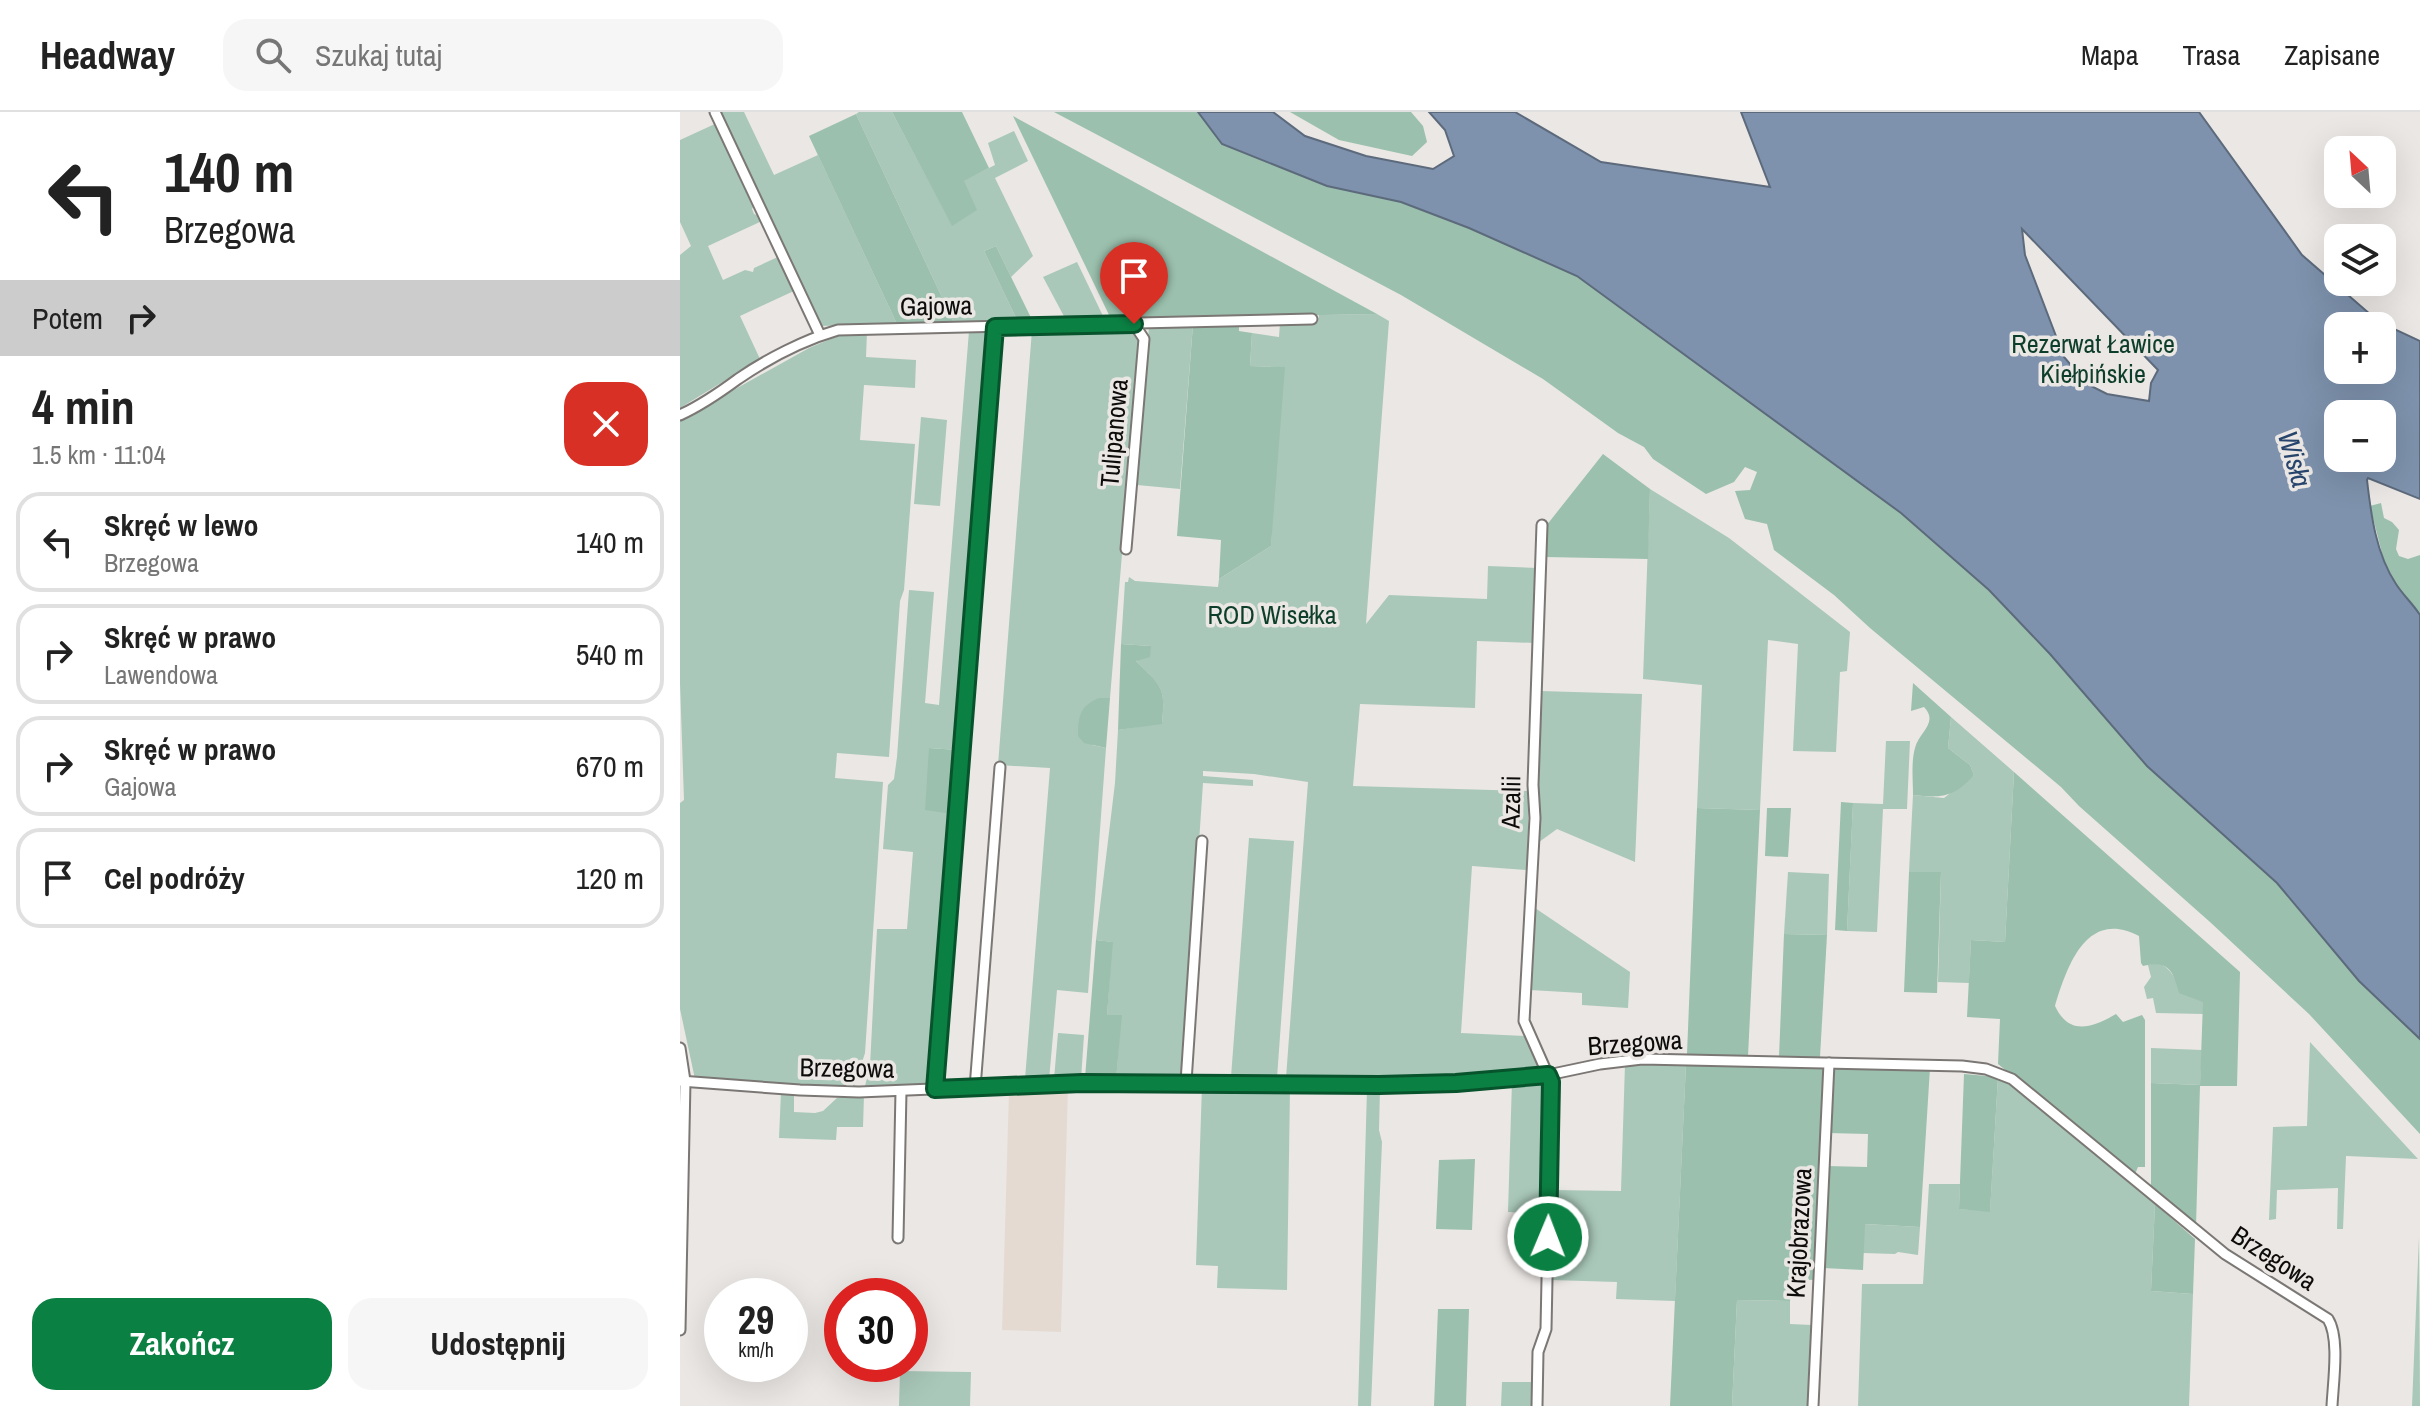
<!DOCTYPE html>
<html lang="pl">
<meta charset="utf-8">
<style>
body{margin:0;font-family:"Archivo Narrow",sans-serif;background:#f6f6f6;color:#222;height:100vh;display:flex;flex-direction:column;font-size:30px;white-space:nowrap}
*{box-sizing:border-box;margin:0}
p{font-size:26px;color:#767676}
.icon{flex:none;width:44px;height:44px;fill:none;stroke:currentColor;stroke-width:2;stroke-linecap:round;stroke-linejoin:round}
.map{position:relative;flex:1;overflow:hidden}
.sheet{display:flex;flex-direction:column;background:#fff;width:680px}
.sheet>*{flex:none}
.banner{background:#fff;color:#222;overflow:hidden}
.needle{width:52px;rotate:334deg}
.fabs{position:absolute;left:1644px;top:24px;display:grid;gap:16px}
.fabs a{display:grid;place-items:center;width:72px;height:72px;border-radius:16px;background:#fff;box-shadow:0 8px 32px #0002;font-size:40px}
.speed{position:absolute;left:24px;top:1166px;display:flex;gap:16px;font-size:40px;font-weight:700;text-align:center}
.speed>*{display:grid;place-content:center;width:104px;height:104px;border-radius:50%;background:#fff;box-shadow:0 8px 32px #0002;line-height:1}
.speed small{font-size:20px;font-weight:400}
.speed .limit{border:12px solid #d22;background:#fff;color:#111}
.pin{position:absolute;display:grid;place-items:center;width:68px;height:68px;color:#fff;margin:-82px -34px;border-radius:50% 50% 50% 0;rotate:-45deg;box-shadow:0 0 8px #0007}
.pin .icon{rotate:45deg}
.me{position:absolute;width:88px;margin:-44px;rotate:1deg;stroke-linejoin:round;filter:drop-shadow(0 0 6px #0008)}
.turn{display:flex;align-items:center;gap:28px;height:168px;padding:0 32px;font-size:36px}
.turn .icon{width:104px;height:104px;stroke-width:2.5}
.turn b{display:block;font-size:56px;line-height:68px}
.then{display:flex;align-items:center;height:76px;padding:0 32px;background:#0003;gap:16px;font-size:30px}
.round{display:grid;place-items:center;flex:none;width:84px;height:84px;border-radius:24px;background:#f6f6f6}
.head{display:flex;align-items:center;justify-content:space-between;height:136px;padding:0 32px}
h1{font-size:48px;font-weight:700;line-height:60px}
.action{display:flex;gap:16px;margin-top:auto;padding:16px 32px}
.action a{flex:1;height:92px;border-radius:24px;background:#0b8043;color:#fff;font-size:32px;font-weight:700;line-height:92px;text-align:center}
.action a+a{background:#f6f6f6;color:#222}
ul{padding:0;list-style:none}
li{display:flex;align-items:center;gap:24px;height:100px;margin:0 16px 12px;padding:0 16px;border:4px solid #e0e0e0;border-radius:24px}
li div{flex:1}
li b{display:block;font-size:30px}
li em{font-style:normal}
header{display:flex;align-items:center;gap:48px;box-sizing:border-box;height:112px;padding:0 40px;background:#fff;border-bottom:2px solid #e0e0e0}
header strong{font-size:38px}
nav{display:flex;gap:44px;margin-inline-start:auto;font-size:28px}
.search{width:560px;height:72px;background:#f6f6f6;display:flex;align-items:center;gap:20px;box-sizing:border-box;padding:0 28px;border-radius:24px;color:#767676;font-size:30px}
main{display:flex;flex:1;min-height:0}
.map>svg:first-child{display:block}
.built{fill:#e4dad1}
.green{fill:#a9c8b9}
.forest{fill:#9bc0ad}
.water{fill:#7e92ad;stroke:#5c6a7c;stroke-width:2;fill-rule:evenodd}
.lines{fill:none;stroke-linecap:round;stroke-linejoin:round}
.minor-casing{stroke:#7b7774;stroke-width:13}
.minor{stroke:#fff;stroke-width:9}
.route-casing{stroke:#07532c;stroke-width:20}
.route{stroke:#0b8043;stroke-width:14}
.labels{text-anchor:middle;stroke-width:7;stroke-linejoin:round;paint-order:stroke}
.street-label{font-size:26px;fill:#0d0c0b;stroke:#ebe7e4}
.park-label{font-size:26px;fill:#0d3e2b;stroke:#ebe7e4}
.water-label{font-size:28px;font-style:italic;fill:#27446c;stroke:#ebe7e4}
</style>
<header>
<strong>Headway</strong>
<div class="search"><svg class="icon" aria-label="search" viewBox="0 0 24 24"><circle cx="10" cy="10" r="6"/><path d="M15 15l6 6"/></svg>Szukaj tutaj</div>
<nav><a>Mapa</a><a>Trasa</a><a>Zapisane</a></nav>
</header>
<main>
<section class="sheet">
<div class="banner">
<div class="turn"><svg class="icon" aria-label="left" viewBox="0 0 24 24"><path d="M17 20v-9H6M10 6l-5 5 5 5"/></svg><div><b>140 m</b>Brzegowa</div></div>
<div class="then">Potem<svg class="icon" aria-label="right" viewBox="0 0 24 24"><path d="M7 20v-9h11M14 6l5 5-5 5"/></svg></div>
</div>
<div class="head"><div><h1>4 min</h1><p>1.5 km · 11:04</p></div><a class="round" style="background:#d93025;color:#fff"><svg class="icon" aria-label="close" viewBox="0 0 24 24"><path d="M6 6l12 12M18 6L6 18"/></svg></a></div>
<ul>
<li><svg class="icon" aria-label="left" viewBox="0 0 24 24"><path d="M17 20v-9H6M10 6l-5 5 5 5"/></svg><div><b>Skręć w lewo</b><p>Brzegowa</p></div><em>140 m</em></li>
<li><svg class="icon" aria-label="right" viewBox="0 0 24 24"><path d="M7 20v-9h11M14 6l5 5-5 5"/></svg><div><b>Skręć w prawo</b><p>Lawendowa</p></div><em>540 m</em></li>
<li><svg class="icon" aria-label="right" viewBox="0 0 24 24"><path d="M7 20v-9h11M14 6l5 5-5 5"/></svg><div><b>Skręć w prawo</b><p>Gajowa</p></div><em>670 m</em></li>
<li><svg class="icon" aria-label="arrive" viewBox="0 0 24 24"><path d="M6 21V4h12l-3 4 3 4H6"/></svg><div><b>Cel podróży</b></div><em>120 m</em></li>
</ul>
<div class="action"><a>Zakończ</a><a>Udostępnij</a></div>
</section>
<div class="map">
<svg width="1740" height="1294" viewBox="0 0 1740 1294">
<rect width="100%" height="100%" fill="#ebe7e4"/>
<path class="built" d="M388 976 381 1220 322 1218 329 978Z"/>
<g class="green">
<path d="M39 0H64L94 63 138 43 217 212 139 214Z"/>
<path d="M179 0H212L272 113 283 69 315 53 308 31 334 19 348 49 315 66 353 144 331 165 316 134 304 139 338 210 274 211 176 2Z"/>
<path d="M37 11 75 92 72 97 74 102 79 104 82 109 28 134 43 168 65 158 73 160 74 156 100 144 116 178 60 204 80 247 0 296V143L11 134 0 110V28Z"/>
<path d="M397 150 423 204 421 207 386 208 363 165Z"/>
<path d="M697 202 709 209 686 512 709 483 807 487 808 454 858 456 855 531 797 529 795 596 680 592 673 674 849 679 847 758 792 754 781 921 845 924 861 960 777 968 651 970 650 968 606 966 628 670 574 662 523 659V664L573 668V674L523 671 503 968H436L441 904 427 903 432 830 416 828 435 671 438 618 482 611C486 572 480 575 456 549L471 534 441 532 445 470H448L449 465 455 469 538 475 539 467 591 434 598 255 570 254 572 221 599 225 600 211 638 210 639 203Z"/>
<path d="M513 212 500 377 457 373 469 214Z"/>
<path d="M454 217 460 226 430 586H419L412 633 426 636 408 881 377 878 369 968 345 967 370 656 318 653 352 218Z"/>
<path d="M289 219 310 220 278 638 249 636 273 702 252 973 185 974 190 954 197 817H227L233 740 203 737 208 673 214 667 217 645 229 478 254 480 245 591 259 593Z"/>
<path d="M187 220 186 245 236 248 235 276 184 273 180 328 235 332 224 478 220 489 209 645 157 641 155 666 203 670 185 941 174 975H127L15 967 0 897V691L4 688 0 571V308L129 236 165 221Z"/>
<path d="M241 305 267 308 260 394 234 392Z"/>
<path d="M970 377 1049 426 1170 520 1167 559 1160 560 1156 640 1113 639 1118 532 1088 528 1080 698 1017 696 1022 573 963 567Z"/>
<path d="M860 579 962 582 955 750 877 717 855 733Z"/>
<path d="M1271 605 1334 660 1325 830 1291 828 1289 871 1258 870 1261 761 1229 760 1233 683 1264 686 1294 663 1290 653 1268 636Z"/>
<path d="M1206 629H1230L1227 697H1203L1197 820 1167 819 1173 691 1203 692Z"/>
<path d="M569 726 614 729 597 966 551 965Z"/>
<path d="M1108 760 1149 762 1147 823 1104 822Z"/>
<path d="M852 794 950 860 948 896 902 893V881L850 878Z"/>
<path d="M1478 850C1500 861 1493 881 1523 889V902L1476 901 1473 886 1467 887 1464 875 1471 865 1468 853Z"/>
<path d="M378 921 404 923 401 967H374Z"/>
<path d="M1630 930 1738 1047 1666 1044 1663 1117H1657L1658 1076 1597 1078 1596 1107 1589 1108 1593 1015 1627 1014Z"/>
<path d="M1471 936 1522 938 1520 973 1471 971Z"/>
<path d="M945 952H1006L995 1189 936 1187 937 1170 871 1168 873 1078 941 1079Z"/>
<path d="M1318 965 1327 969 1475 1092 1471 1179 1513 1182 1509 1294H1178L1182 1172H1243L1249 1072H1280L1279 1097 1310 1099Z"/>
<path d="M864 966 867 971 863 1102 828 1100 832 969Z"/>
<path d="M522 974 610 976 607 1178 537 1176 538 1154 516 1153Z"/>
<path d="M687 977H700L699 1018 702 1030 691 1294H678Z"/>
<path d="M101 980 114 982V1000L135 1001 143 999 157 986 184 983 183 1015H157L156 1028 99 1026Z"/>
<path d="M1184 1112 1240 1115 1238 1143 1218 1140 1215 1142 1183 1141Z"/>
<path d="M1739 1125 1740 1294H1732Z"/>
<path d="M1057 1188 1110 1189V1212L1132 1213 1129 1294H1052Z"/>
<path d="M220 1259 291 1260 290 1294H219Z"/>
<path d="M822 1270H853V1294H821Z"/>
</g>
<g class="forest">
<path d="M212 0H282L309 56 284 69 297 98 272 114Z"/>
<path d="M374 0H518L542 32 647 74 721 90 788 116 897 164 1221 401 1309 478 1597 771 1679 869 1740 927V1022L1629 902 1530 810 1399 694 1381 675 1190 516 1154 483 1094 438 1087 412 1065 407 1055 379 1070 378 1077 360 1065 355 1054 370 1026 382 973 347 964 335 938 321 863 267 721 183Z"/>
<path d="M610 0H731L743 14 747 30 732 44 659 28Z"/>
<path d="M176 2 274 211 217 212 129 24Z"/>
<path d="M333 4 697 202 431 207Z"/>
<path d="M316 134 353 210H338L304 139Z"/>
<path d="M559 211V219L572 221 570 254 605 255 591 434 539 467 541 428 497 424 513 212Z"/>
<path d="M923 342 970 377 968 447 865 445 866 414Z"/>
<path d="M1701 391 1704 406 1712 410 1719 418 1716 437 1719 444 1728 447 1740 443V503L1717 474 1704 449 1690 394Z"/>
<path d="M441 532 471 534 470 545 456 549C481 575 486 573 482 612L438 618Z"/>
<path d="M1233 571 1271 605 1268 636 1290 653 1294 663C1273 686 1262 686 1233 683 1233 669 1231 650 1235 636 1239 620 1259 611 1244 595L1231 599Z"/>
<path d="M419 586H430L426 636 404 631 398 624C398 604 400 594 419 586Z"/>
<path d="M249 636 278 638 273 702 245 698Z"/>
<path d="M1334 660 1560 860 1557 974H1520L1516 1114 1471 1076V971L1520 973 1523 890 1499 881C1493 858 1488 848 1463 854L1461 851 1459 824C1406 796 1387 855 1375 894 1389 924 1412 916 1436 902L1443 910 1462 903 1465 908V1055H1458L1455 1062 1318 952 1320 907 1287 905 1291 828 1325 830Z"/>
<path d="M1161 690 1173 691 1167 819 1155 818Z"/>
<path d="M1017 696 1080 698 1068 944 1007 942Z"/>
<path d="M1087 696H1111L1108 745 1085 744Z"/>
<path d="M1229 760H1261L1257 881 1224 880Z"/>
<path d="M1104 822 1147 823 1140 945H1099Z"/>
<path d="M416 828 433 830 427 903H442L436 968 405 966Z"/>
<path d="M1006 952 1143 953 1134 1168 1112 1167 1110 1189 1057 1188 1052 1294H990Z"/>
<path d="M1151 953 1250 956 1240 1115 1185 1112 1183 1158 1143 1156 1147 1054 1187 1055 1188 1022 1148 1021Z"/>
<path d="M1284 962 1318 965 1310 1100 1279 1097Z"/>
<path d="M795 1047 792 1118 756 1117 759 1048Z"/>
<path d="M1475 1092 1515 1127 1513 1182 1471 1179Z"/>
<path d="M758 1197H789L786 1294H754Z"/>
</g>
<path class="water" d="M518 0H593L625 24 686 44 753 57 774 44 765 18 749 0H835L921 50 1090 75 1061 0H1519L1622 143 1699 210 1740 229V387L1688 366 1687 368C1691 403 1696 442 1716 472 1723 483 1733 492 1740 503V927L1679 869 1597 771 1467 654 1370 542 1309 478 1221 401 897 164 789 116 721 90 647 74 542 32ZM1342 117 1478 258 1471 271 1469 289 1427 282 1407 272 1384 245 1345 143ZM1658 214H1702V258H1658ZM1658 302H1702V346H1658Z"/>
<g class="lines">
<g class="minor-casing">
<g id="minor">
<path d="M35 0 140 223"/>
<path d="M0 303C22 293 39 281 58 267 87 247 124 228 158 218L632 207"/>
<path d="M446 437 464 227 454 212"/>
<path d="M0 936 5 969 0 1218"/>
<path d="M0 969 120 978 179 980 402 971 699 973 776 971 868 963 920 952 962 947 1282 954 1306 957 1332 967 1545 1142 1648 1207C1660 1226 1653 1271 1652 1294"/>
<path d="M506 970 522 729"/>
<path d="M295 976 320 655"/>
<path d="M255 977 315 215"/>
<path d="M218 1126 221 979"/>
<path d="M857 1294 858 1240 866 1217 871 970 844 909 855 706 853 673 862 413"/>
<path d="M1133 1294 1149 951"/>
</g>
</g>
<use href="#minor" class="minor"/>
</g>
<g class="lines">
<g class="route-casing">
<path id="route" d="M454 212 315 215 255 977 402 971 699 973 776 971 868 963 871 970 868 1125"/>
</g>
<use href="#route" class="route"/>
</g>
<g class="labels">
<g class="street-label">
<text transform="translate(256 194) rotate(-1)" y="9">Gajowa</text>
<text transform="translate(434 321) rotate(-85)" y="9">Tulipanowa</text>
<text transform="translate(831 690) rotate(-89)" y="9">Azalii</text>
<text transform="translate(955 931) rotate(-4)" y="9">Brzegowa</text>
<text transform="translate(167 956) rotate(1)" y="9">Brzegowa</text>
<text transform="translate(1119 1121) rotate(-87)" y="9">Krajobrazowa</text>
<text transform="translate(1594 1146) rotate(33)" y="9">Brzegowa</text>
</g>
<g class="park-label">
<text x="1413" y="241">Rezerwat Ławice<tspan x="1413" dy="30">Kiełpińskie</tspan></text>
<text x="592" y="512">ROD Wisełka</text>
</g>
<g class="water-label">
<text transform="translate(1615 347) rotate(74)" y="10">Wisła</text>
</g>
</g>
</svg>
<div class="fabs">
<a><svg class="needle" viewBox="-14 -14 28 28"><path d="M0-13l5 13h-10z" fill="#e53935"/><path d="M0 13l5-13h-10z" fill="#767676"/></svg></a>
<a><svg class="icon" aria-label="layers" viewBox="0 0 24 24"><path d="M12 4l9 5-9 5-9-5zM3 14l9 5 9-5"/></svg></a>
<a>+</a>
<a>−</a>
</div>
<div class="speed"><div>29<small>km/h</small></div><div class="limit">30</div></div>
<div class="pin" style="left:454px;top:212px;background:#d93025"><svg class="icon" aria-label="arrive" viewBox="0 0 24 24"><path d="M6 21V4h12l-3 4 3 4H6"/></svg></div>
<svg class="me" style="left:868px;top:1125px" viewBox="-20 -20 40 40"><circle r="17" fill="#0b8043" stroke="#fff" stroke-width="3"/><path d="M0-11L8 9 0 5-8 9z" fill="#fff"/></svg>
</div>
</main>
